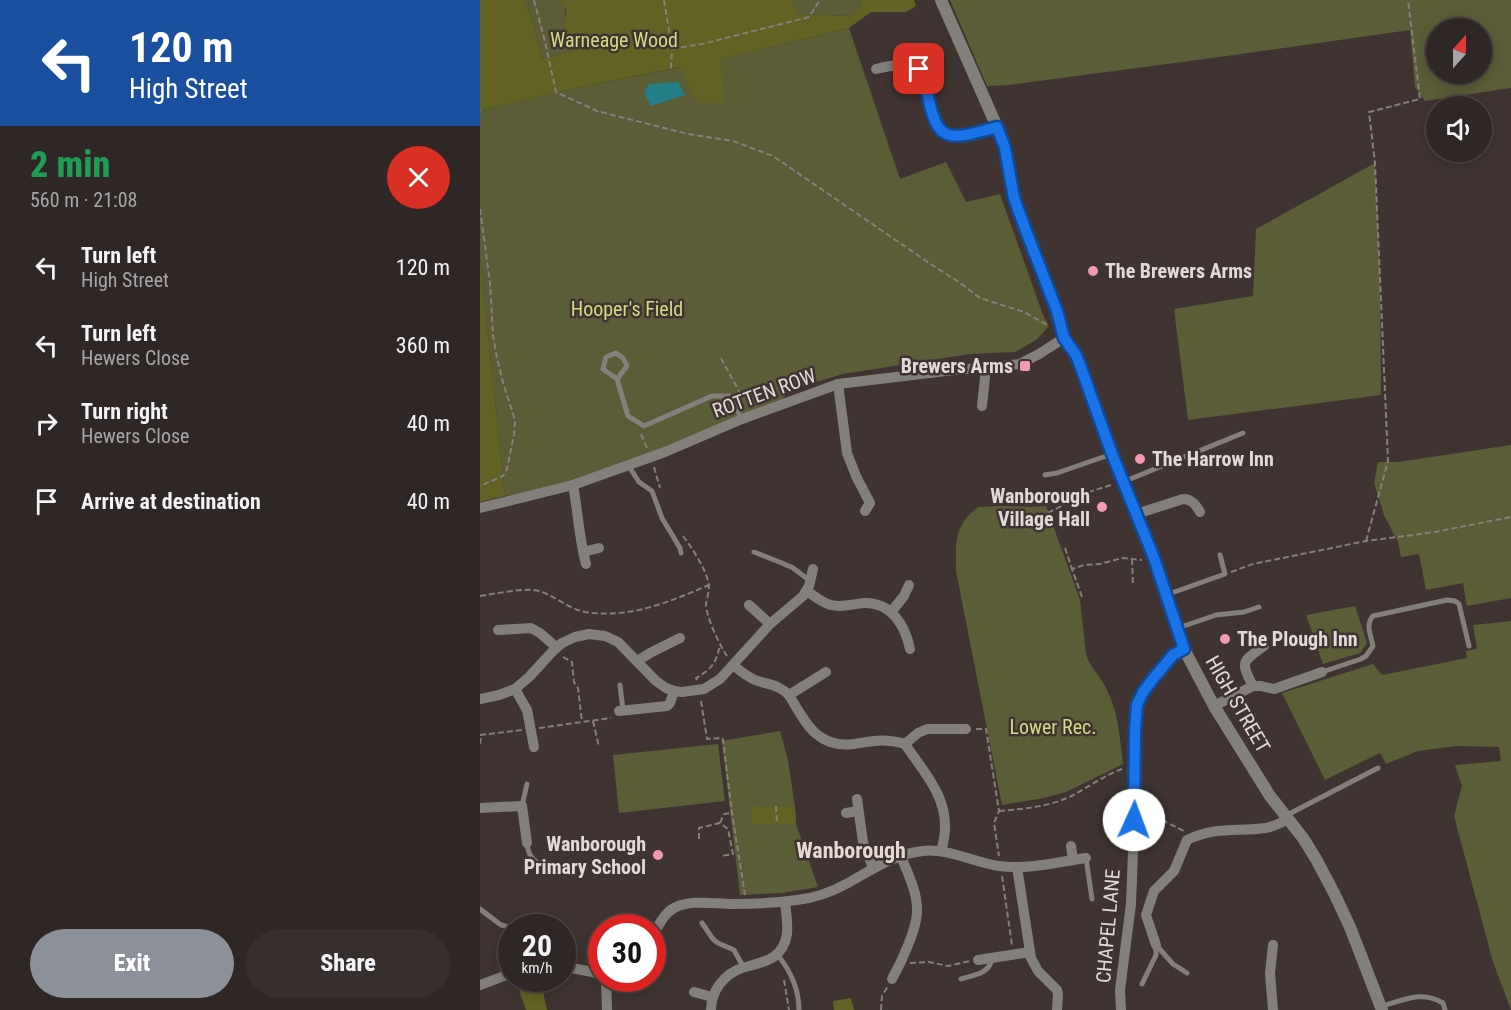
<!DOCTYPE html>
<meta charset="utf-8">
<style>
body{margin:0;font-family:"Roboto Condensed",sans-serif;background:#372f2d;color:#f1f3f6;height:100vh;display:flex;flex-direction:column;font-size:22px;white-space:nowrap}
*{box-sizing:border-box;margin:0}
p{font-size:20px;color:#a7a5a7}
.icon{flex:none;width:33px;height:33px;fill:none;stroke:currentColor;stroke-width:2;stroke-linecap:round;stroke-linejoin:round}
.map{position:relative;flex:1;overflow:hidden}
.panel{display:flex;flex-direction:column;background:#2f2725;width:480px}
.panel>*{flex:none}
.banner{background:#1a4fa0;color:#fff;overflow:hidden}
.needle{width:39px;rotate:21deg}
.buttons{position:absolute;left:946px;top:18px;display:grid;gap:12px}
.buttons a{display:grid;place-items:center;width:66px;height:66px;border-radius:50%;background:#2f2725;box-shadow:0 3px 15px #0003,0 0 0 2px #4a4442;font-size:30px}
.speed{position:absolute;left:18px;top:914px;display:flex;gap:12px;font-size:30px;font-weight:700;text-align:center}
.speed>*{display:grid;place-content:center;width:78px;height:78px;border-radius:50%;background:#2f2725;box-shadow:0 3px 15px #0003,0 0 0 2px #4a4442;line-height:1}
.speed small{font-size:15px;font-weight:400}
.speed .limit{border:9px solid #d22;background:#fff;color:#111}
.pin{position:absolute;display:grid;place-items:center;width:51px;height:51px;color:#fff;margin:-26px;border-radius:12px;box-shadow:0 3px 9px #0006}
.me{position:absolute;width:66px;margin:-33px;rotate:2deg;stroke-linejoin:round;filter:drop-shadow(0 0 4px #0008)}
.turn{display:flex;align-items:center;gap:21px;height:126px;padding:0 30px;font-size:27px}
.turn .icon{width:78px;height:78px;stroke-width:2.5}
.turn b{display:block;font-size:42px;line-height:51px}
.round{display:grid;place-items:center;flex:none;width:63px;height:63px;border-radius:32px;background:#372f2d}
.summary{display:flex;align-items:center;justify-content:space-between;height:102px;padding:0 30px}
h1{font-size:36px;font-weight:800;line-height:45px;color:#1e9e55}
.action{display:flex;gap:12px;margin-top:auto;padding:12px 30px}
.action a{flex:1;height:69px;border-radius:36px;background:#8c9099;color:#fff;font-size:24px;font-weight:800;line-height:69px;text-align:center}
.action a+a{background:#372f2d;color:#f1f3f6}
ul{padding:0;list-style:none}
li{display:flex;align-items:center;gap:18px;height:78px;padding:0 30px}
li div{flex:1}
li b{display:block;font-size:22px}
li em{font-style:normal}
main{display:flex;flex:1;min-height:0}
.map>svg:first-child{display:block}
.green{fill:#5b5d37;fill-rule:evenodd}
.forest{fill:#616224}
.water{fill:#238088}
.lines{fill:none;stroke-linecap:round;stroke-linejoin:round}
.path{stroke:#887e7c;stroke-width:2;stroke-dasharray:6 3;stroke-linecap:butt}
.service{stroke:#83807c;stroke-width:5}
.minor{stroke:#83807c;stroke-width:10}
.tertiary{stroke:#83807c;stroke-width:12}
.route-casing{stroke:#114b97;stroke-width:15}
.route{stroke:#1a73e8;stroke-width:10}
.poi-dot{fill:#f19ab2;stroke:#3f3431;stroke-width:2}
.labels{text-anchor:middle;stroke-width:5;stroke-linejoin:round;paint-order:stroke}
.park-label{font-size:20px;fill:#d7db80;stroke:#3f3431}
.poi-label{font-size:20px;font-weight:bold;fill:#e1dad8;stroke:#3f3431;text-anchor:start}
.street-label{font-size:20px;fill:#e1dad8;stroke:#3f3431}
.quarter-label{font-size:22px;font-weight:bold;fill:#e6d9d4;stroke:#3f3431}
</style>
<main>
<section class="panel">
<div class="banner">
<div class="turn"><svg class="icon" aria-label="left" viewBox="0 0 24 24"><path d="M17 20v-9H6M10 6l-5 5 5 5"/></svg><div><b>120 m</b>High Street</div></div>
</div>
<div class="summary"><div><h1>2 min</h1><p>560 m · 21:08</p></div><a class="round" style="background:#d93025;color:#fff"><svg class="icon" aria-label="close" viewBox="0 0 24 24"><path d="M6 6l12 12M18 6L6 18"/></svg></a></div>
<ul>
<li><svg class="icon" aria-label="left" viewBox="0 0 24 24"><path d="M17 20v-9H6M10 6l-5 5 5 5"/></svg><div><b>Turn left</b><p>High Street</p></div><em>120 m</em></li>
<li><svg class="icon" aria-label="left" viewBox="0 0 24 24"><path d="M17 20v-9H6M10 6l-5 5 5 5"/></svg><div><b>Turn left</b><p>Hewers Close</p></div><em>360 m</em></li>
<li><svg class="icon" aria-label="right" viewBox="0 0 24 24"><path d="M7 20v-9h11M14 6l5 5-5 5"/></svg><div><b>Turn right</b><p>Hewers Close</p></div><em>40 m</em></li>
<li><svg class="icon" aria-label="arrive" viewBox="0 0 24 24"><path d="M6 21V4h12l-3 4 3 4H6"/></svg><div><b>Arrive at destination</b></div><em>40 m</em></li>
</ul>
<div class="action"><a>Exit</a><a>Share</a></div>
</section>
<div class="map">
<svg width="1031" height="1010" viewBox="0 0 1031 1010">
<rect width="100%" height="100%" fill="#3f3431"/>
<g class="green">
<path d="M44 0H77L84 5 86 17 84 33 94 50 62 59 53 22Z"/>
<path d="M312 0H378L381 5 371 16 316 14Z"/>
<path d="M470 0H1031V88L945 101 935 87 930 30 740 57 529 85 507 86ZM957 28H1002V74H957Z"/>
<path d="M369 28 420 179 466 162 486 202 520 194 563 315 569 326 556 340 535 352 490 354 363 374 309 390 298 406 93 485 25 496 0 258V111L82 91 201 67 216 103H243L241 59Z"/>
<path d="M895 163 900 275 901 395 708 420 694 309 773 296 776 229Z"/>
<path d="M1031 445V598L987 606 983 583 946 590 939 554 921 557 918 542 904 515 894 483 898 462H918Z"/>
<path d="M520 506 552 507 566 506 600 600 606 654C610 667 619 675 625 686 638 710 640 738 643 764L586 792 564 798 522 805 476 571C476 542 473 527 498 507Z"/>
<path d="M875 606 887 643 880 653 843 664 826 615Z"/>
<path d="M1031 621V1010L1013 962 974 816 982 786 975 765 1021 761 1019 747 976 746 938 751 906 764 900 753 845 780 802 693 893 664 902 675 987 658 986 651 997 649 993 625Z"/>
<path d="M300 731 308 760 315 807 316 824 338 887 302 893 260 895 242 741Z"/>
<path d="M238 744 245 801 139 813 133 755Z"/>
</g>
<g class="forest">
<path d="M0 0H44L53 22 62 59 94 50C90 45 84 40 84 33 83 18 93 12 77 0H312L317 14 371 16 381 5 378 0H434L436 6 426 12H391L369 28 241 59 244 103H216L200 67 82 91 0 111Z"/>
<path d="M0 258 25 496 0 502Z"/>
<path d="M272 806 315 807 316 824H272Z"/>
<path d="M40 978H60L67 1010H46L41 996 37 981Z"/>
<path d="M371 998 374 1010H354L353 1001Z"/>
</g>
<path class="water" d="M198 82 205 95 171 106 164 93 169 84Z"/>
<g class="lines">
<g class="path">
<path d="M54 0 65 42 76 92 117 111 208 134 253 141 293 156 455 267 479 282 500 298 544 312 569 326"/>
<path d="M184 0 192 49 191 69"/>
<path d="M192 49 222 44 329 17 340 0"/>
<path d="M0 110V111"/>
<path d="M0 209 10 283 13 335 17 358 24 386 35 420 34 435 27 469 23 476 0 486"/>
<path d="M241 358 261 395 260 398"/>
<path d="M161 434 167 448"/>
<path d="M174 467 180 488"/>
<path d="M568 513 606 493 631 485"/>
<path d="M203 536C212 548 227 570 229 586 229 592 227 598 226 604 226 617 240 646 247 656"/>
<path d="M886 541 908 461 895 163 889 112 940 99 928 0"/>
<path d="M585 548 592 569"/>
<path d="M652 559 653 585"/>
<path d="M751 572 773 564 886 541 955 532 1031 517"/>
<path d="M0 596C14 594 47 587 59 591 75 596 89 609 105 612 150 619 189 602 229 585"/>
<path d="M602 597 592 569 604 565 620 564 642 558 662 560"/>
<path d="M83 657 92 662 94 682 98 688 102 722"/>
<path d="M217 680 216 678C232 669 236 663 240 645"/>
<path d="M221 701 227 739 242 738 243 740 252 813 265 895"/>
<path d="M113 721 119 747"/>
<path d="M59 728 131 718"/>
<path d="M496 729H506L519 811 514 823 519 856"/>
<path d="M0 735 42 730"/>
<path d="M0 744 1 735"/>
<path d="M296 806 297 824"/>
<path d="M519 811C542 809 566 807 587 798 607 789 623 775 645 768"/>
<path d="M666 812 704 831"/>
<path d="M240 823 244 814 252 813"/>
<path d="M219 839V828L240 823 248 829 253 854 241 856"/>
<path d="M522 876 532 945"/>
<path d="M430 963 449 962 468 966 490 961"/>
<path d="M304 980 309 1010"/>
<path d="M401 1010 402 996 408 986"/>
</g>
<g class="service">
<path d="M137 379 147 366 143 358 136 353 126 357 123 369 137 379 148 416 164 426 232 396H249L262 419"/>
<path d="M148 465 159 482 172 491 182 518 200 548 201 553"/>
<path d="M565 475 577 473 632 454"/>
<path d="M643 482 763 433"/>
<path d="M274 552 302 563 313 568 329 580"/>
<path d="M686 595 745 574 740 555"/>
<path d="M698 628 736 615 764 612 779 607"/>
<path d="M842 672 881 659 886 656 893 646C891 635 885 625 893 616L967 600 975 601 979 604 989 646"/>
<path d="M140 685 143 710"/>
<path d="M42 806 47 784"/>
<path d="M807 815 898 768"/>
<path d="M47 843C48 855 52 860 63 866"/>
<path d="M606 858 612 899"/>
<path d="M0 909 21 925 32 928"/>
<path d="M222 923 233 939 238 943 254 950 264 968"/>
<path d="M54 927 64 923"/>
<path d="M676 945 693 964 707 973"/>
<path d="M297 954C310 970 319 989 319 1010"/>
<path d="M481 979C494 975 509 974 512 959"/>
<path d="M662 984 676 955V947"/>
<path d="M902 1006C924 1000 942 990 963 1003L965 1010"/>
</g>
<g class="minor">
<path d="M396 69C408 66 432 61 442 71 446 76 446 83 447 89 450 106 453 136 476 137 489 137 504 130 517 127"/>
<path d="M358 384 367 453 376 476 390 503 385 511"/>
<path d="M502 406 506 368"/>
<path d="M93 485C98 512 99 538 106 564"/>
<path d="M0 508 93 485 185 452 262 419 358 384 466 371 540 364 559 354 584 338"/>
<path d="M656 514 703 499C712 499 716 505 720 512"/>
<path d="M103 552 119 548"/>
<path d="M327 591C334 596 342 603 351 605 362 608 373 604 384 603 411 602 425 625 430 649"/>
<path d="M269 605 290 624"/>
<path d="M411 612 424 596 429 585"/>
<path d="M18 630 51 628 60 633 76 647"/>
<path d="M157 661 170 653 200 638"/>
<path d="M253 665C261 671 268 678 278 681 290 685 299 685 309 695 325 722 337 749 374 744 393 741 405 738 425 744L438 733 447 729H486"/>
<path d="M773 686C760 661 762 662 784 646"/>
<path d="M35 689 47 710 54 747"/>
<path d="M309 695 346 672"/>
<path d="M0 699 19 695 35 689 49 677 73 651 82 643 95 637 109 634 125 636 138 642 176 681 186 688 194 691 202 692 224 689 240 679 290 624 323 596 329 586 333 569"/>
<path d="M734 706 773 686H781L794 689 842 672"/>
<path d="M139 711 187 706 190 703 194 691"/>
<path d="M425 744C442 770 466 794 465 828 465 836 463 844 461 851"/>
<path d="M377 799 383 842 393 868"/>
<path d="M0 808 42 806 47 843"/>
<path d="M366 813 378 811"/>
<path d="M591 846 593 860"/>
<path d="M537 867 551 958 558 971 577 990 578 994 577 1010"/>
<path d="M172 937C178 927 183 914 194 908 211 899 234 904 253 904 274 904 296 903 317 900 335 898 352 892 368 883 393 869 414 854 443 851 468 848 495 863 519 866 547 870 578 862 606 858"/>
<path d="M676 945 666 915 674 891 694 871 707 840C736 826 757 832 786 828 794 827 801 822 809 819"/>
<path d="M793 945 790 973 793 1010"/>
<path d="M498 960 550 952"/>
<path d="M82 966 122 974"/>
<path d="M126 978 127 1010"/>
<path d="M412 979C421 963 438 927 437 909 437 891 427 872 421 856"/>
<path d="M0 985 32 973"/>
<path d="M214 992 232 997"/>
<path d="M231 1010C231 991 244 974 262 968 283 962 303 960 307 934 308 924 306 912 305 902"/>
<path d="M641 1010 640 990 651 904 655 799 656 711C661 689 684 659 704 649"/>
</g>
<path class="tertiary" d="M461 0 521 136 528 160 533 191 537 204 577 311 584 338 596 355 600 365 632 454 673 558 704 649 734 706 790 796 823 838 836 859 854 893 870 927 902 1010"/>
</g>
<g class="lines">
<g class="route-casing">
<path id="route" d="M439 69C446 75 446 82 447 91 457 146 469 140 517 127L525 148 534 198 546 231 577 311 584 338 596 355 600 365 632 454 674 558 704 649 693 655 672 680 663 692 657 705 655 730 654 820"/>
</g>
<use href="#route" class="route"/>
</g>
<g class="poi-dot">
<circle cx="613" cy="271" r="6"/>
<rect x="539" y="360" width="12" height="12" rx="3"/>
<circle cx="660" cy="459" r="6"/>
<circle cx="622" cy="507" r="6"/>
<circle cx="745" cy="639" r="6"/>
<circle cx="178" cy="855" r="6"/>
</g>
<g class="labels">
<g class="park-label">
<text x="134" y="47">Warneage Wood</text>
<text x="147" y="316">Hooper's Field</text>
<text x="573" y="734">Lower Rec.</text>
</g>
<g class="poi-label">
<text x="625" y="278">The Brewers Arms</text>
<text x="533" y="373" text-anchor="end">Brewers Arms</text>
<text x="672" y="466">The Harrow Inn</text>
<text x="610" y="503" text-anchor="end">Wanborough<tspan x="610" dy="23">Village Hall</tspan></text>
<text x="757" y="646">The Plough Inn</text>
<text x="166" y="851" text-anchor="end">Wanborough<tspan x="166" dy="23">Primary School</tspan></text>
</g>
<g class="street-label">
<text transform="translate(284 393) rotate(-20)" y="7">ROTTEN ROW</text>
<text transform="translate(758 704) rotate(60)" y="7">HIGH STREET</text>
<text transform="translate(628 926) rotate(-85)" y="7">CHAPEL LANE</text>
</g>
<g class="quarter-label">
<text x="371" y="858">Wanborough</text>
</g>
</g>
</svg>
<div class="buttons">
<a><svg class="needle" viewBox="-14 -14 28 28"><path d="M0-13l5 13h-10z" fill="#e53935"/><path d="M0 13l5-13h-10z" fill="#a7a5a7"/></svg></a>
<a><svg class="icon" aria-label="sound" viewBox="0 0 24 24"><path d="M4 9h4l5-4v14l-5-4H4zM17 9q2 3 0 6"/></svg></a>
</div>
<div class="speed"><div>20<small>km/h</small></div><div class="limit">30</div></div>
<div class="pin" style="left:439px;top:69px;background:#d93025"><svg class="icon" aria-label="arrive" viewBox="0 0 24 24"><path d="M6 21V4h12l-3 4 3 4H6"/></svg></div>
<svg class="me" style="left:654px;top:820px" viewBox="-20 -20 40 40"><circle r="19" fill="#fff"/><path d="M0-13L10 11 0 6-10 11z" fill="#1a73e8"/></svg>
</div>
</main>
